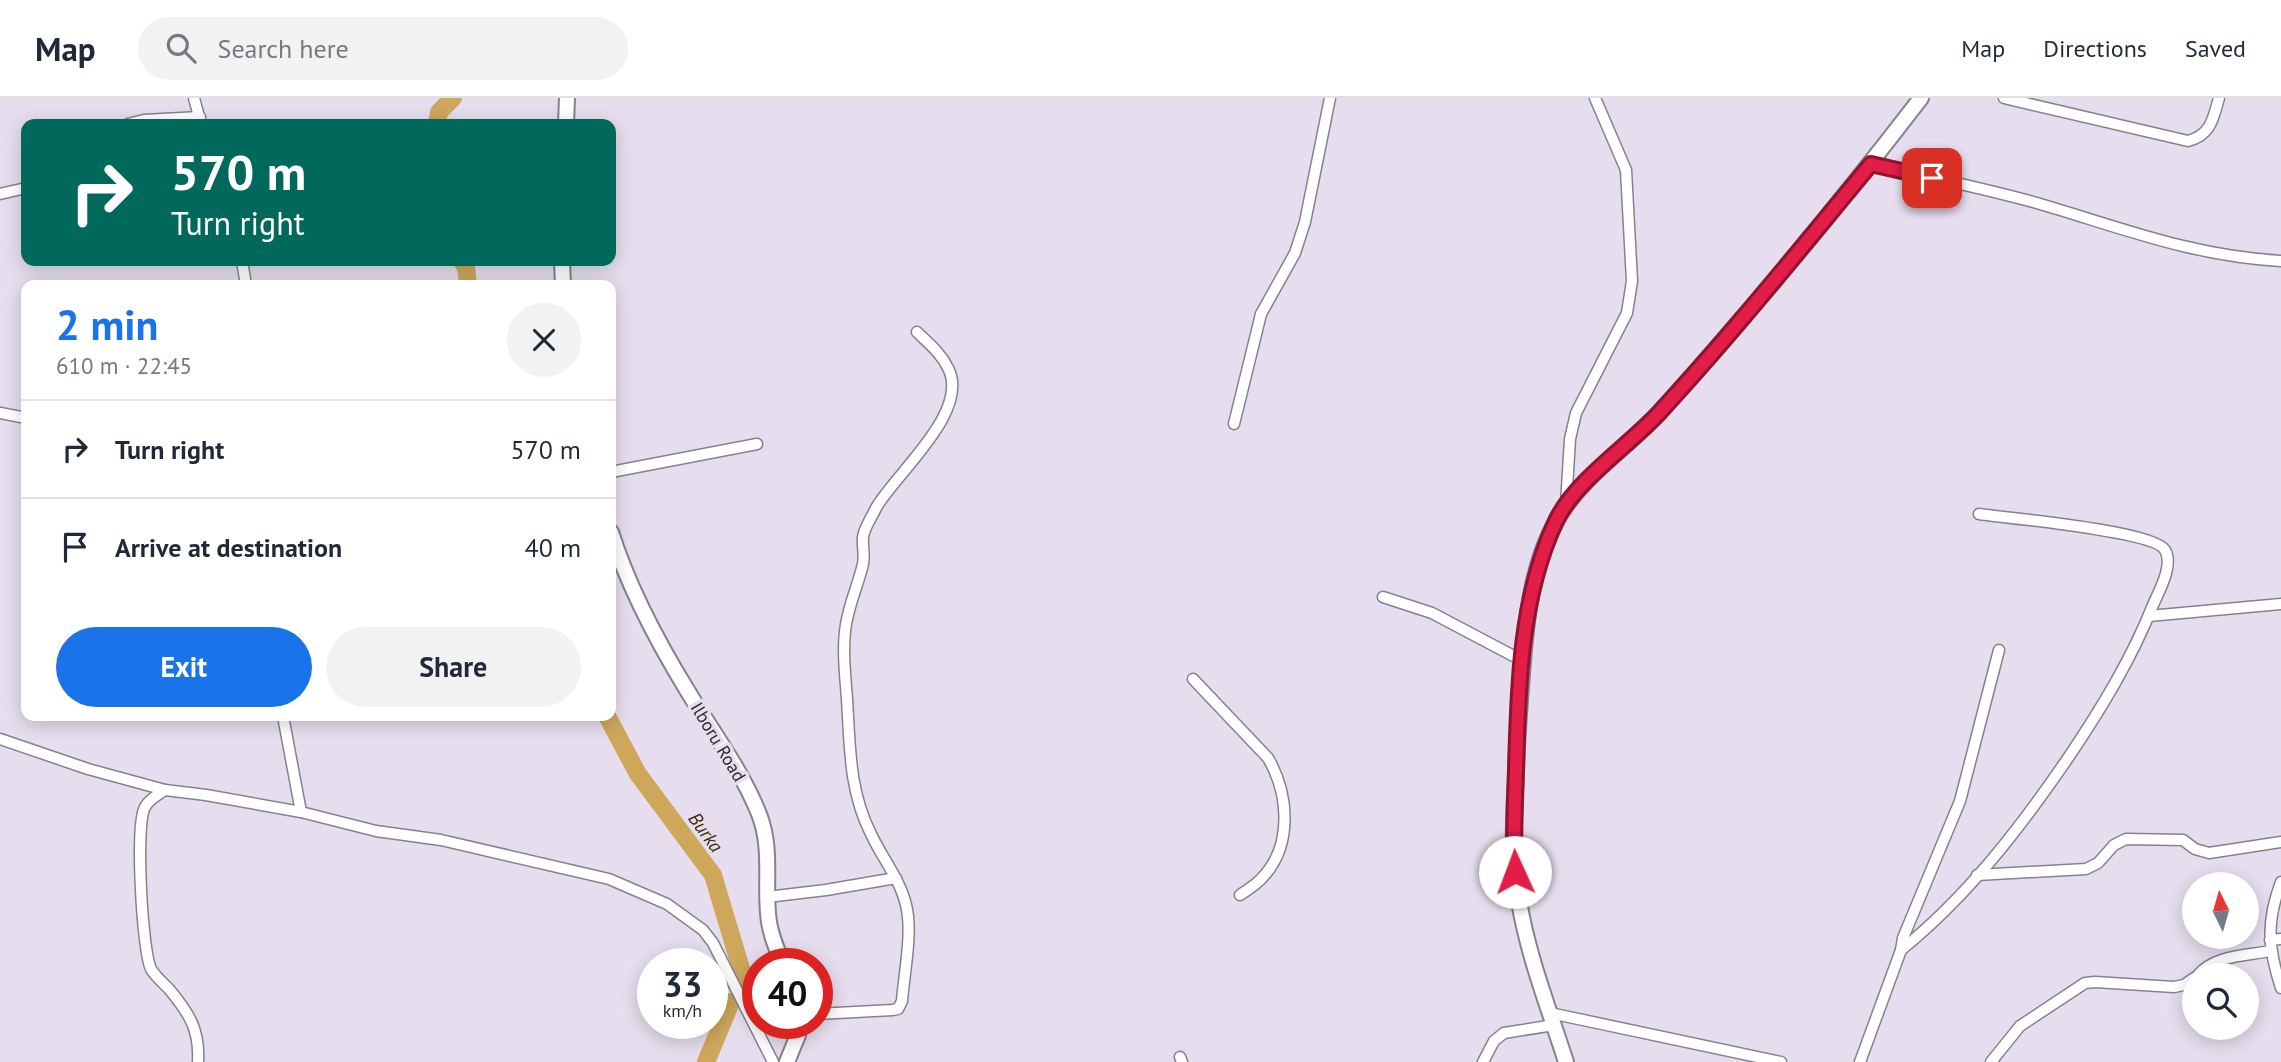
<!DOCTYPE html>
<meta charset="utf-8">
<style>
body{margin:0;font-family:"PT Sans",sans-serif;background:#f2f2f3;color:#1f2937;height:100vh;display:flex;flex-direction:column;font-size:26px;white-space:nowrap}
*{box-sizing:border-box;margin:0}
p{font-size:23px;color:#747a83}
.icon{flex:none;width:38px;height:38px;fill:none;stroke:currentColor;stroke-width:2;stroke-linecap:round;stroke-linejoin:round}
.map{position:relative;flex:1;overflow:hidden}
.side{position:absolute;left:21px;top:182px;width:595px;height:441px;display:flex;flex-direction:column;background:#fff;border-radius:14px;box-shadow:0 4px 18px #0003}
.side>*{flex:none}
.hud{position:absolute;left:21px;top:21px;width:595px;height:147px;border-radius:14px;box-shadow:0 4px 18px #0003;background:#00695c;color:#fff;overflow:hidden}
.needle{width:46px;rotate:355deg}
.controls{position:absolute;left:2182px;top:774px;display:grid;gap:14px}
.controls a{display:grid;place-items:center;width:77px;height:77px;border-radius:50%;background:#fff;box-shadow:0 4px 18px #0003;font-size:35px}
.speed{position:absolute;left:637px;top:850px;display:flex;gap:14px;font-size:35px;font-weight:700;text-align:center}
.speed>*{display:grid;place-content:center;width:91px;height:91px;border-radius:50%;background:#fff;box-shadow:0 4px 18px #0003;line-height:1}
.speed small{font-size:18px;font-weight:400}
.speed .limit{border:10px solid #d22;background:#fff;color:#111}
.pin{position:absolute;display:grid;place-items:center;width:60px;height:60px;color:#fff;margin:-30px;border-radius:14px;box-shadow:0 4px 10px #0006}
.me{position:absolute;width:77px;margin:-38px;rotate:358deg;stroke-linejoin:round;filter:drop-shadow(0 0 5px #0008)}
.turn{display:flex;align-items:center;gap:24px;height:147px;padding:0 35px;font-size:32px}
.turn .icon{width:91px;height:91px;stroke-width:2.5}
.turn b{display:block;font-size:49px;line-height:60px}
.round{display:grid;place-items:center;flex:none;width:74px;height:74px;border-radius:37px;background:#f2f2f3}
.summary{display:flex;align-items:center;justify-content:space-between;height:119px;padding:0 35px}
h1{font-size:42px;font-weight:600;line-height:52px;color:#1a73e8}
.cta{display:flex;gap:14px;margin-top:auto;padding:14px 35px}
.cta a{flex:1;height:80px;border-radius:42px;background:#1a73e8;color:#fff;font-size:28px;font-weight:600;line-height:80px;text-align:center}
.cta a+a{background:#f2f2f3;color:#1f2937}
ul{padding:0;list-style:none}
li{display:flex;align-items:center;gap:21px;height:98px;padding:0 35px;border-top:2px solid #e0e1e3}
li div{flex:1}
li b{display:block;font-size:26px}
li em{font-style:normal}
header{display:flex;align-items:center;gap:42px;box-sizing:border-box;height:98px;padding:0 35px;background:#fff;border-bottom:2px solid #e0e1e3}
header strong{font-size:33px}
nav{display:flex;gap:38px;margin-inline-start:auto;font-size:24px}
.search{width:490px;height:63px;background:#f2f2f3;display:flex;align-items:center;gap:18px;box-sizing:border-box;padding:0 24px;border-radius:38px;color:#747a83;font-size:26px}
.map>svg:first-child{display:block}
.lines{fill:none;stroke-linecap:round;stroke-linejoin:round}
.river{stroke:#cea75b;stroke-width:18}
.street-casing{stroke:#87808e;stroke-width:13}
.secondary-casing{stroke:#87808e;stroke-width:18}
.street{stroke:#fff;stroke-width:10}
.secondary{stroke:#fff;stroke-width:14}
.route-casing{stroke:#92132f;stroke-width:18}
.route{stroke:#e11d48;stroke-width:12}
.labels{text-anchor:middle;stroke-width:7;stroke-linejoin:round;paint-order:stroke}
.street-label{font-size:18px;fill:#2e2b31;stroke:#e6deee}
.water-label{font-size:19px;font-style:italic;fill:#3c2c09;stroke:#e6deee}
</style>
<header>
<strong>Map</strong>
<div class="search"><svg class="icon" aria-label="search" viewBox="0 0 24 24"><circle cx="10" cy="10" r="6"/><path d="M15 15l6 6"/></svg>Search here</div>
<nav><a>Map</a><a>Directions</a><a>Saved</a></nav>
</header>
<div class="map">
<svg width="2281" height="964" viewBox="0 0 2281 964">
<rect width="100%" height="100%" fill="#e6deee"/>
<g class="lines">
<g class="river">
<path d="M437 26 439 14 453 0"/>
<path d="M462 163 466 169 468 187"/>
<path d="M607 618 638 676 713 777 742 874 738 887"/>
<path d="M706 964 731 904"/>
</g>
<g class="street-casing">
<g id="street">
<path d="M194 0 201 26"/>
<path d="M2004 0 2188 43C2211 37 2213 21 2219 0"/>
<path d="M128 26 144 22 200 19"/>
<path d="M1871 66C1926 78 1983 90 2037 105 2122 130 2192 158 2281 163"/>
<path d="M0 96 26 90"/>
<path d="M242 163 246 187"/>
<path d="M0 315 26 320"/>
<path d="M1234 326 1261 216 1295 155 1305 124 1330 0"/>
<path d="M611 374 757 346"/>
<path d="M1566 406 1570 341 1576 315 1627 215 1632 183 1626 72 1595 0"/>
<path d="M1383 499 1432 515 1523 563"/>
<path d="M2149 518 2281 506"/>
<path d="M1193 581 1268 660C1289 696 1293 748 1262 780 1256 787 1247 792 1240 797"/>
<path d="M283 618 301 714"/>
<path d="M0 641 88 671 165 692 206 697 301 714 376 733 441 742 609 781 667 806 703 832 713 845 773 964"/>
<path d="M165 692C158 697 149 701 145 709 135 726 142 852 151 871 155 878 163 885 169 891 189 915 200 932 198 964"/>
<path d="M1977 777 2086 771 2098 765 2114 747 2126 741 2183 742 2195 751 2209 755 2281 744"/>
<path d="M2281 784C2266 824 2268 850 2281 890"/>
<path d="M767 799 826 792 896 780"/>
<path d="M2270 842 2281 841"/>
<path d="M1901 852C1967 799 2020 730 2068 660 2101 611 2131 562 2153 507 2159 493 2174 467 2165 452 2154 433 2007 420 1979 416"/>
<path d="M2198 877C2215 857 2245 858 2270 853"/>
<path d="M1550 915 1781 964"/>
<path d="M817 916 893 912 898 911 902 903C904 875 913 834 906 807 900 781 882 760 871 736 849 693 850 648 847 601 845 574 841 543 848 517 852 499 859 483 863 466 865 456 862 448 863 439 864 430 872 419 876 410 895 376 971 314 948 270 941 255 928 245 917 234"/>
<path d="M1180 959 1182 964"/>
<path d="M1483 964 1494 943 1504 935 1554 927"/>
<path d="M1860 964 1901 852 1903 840 1960 703 1999 552"/>
<path d="M1991 964 2020 928 2085 885 2095 884 2174 889 2184 887 2194 880"/>
</g>
</g>
<g class="secondary-casing">
<g id="secondary">
<path d="M566 26 567 0"/>
<path d="M562 163 563 187"/>
<path d="M611 434C628 488 657 543 687 592 711 632 741 671 759 716 772 749 765 781 768 815 769 833 776 850 783 866"/>
<path d="M787 964 798 937 799 926"/>
<path d="M1566 964C1549 911 1528 858 1519 803 1511 761 1514 717 1516 675 1517 637 1520 601 1523 563 1527 514 1533 462 1559 418 1584 377 1628 349 1660 314 1751 213 1838 108 1921 0"/>
</g>
</g>
<use href="#street" class="street"/>
<use href="#secondary" class="secondary"/>
</g>
<g class="lines">
<g class="route-casing">
<path id="route" d="M1515 774C1513 740 1515 706 1516 673 1518 590 1520 499 1556 423 1575 383 1627 349 1658 316 1732 236 1801 150 1871 66L1932 80"/>
</g>
<use href="#route" class="route"/>
</g>
<g class="labels">
<g class="street-label">
<text transform="translate(718 644) rotate(59)" y="6">Ilboru Road</text>
</g>
<g class="water-label">
<text transform="translate(706 734) rotate(54)" y="7">Burka</text>
</g>
</g>
</svg>
<div class="controls">
<a><svg class="needle" viewBox="-14 -14 28 28"><path d="M0-13l5 13h-10z" fill="#e53935"/><path d="M0 13l5-13h-10z" fill="#747a83"/></svg></a>
<a><svg class="icon" aria-label="search" viewBox="0 0 24 24"><circle cx="10" cy="10" r="6"/><path d="M15 15l6 6"/></svg></a>
</div>
<div class="speed"><div>33<small>km/h</small></div><div class="limit">40</div></div>
<div class="pin" style="left:1932px;top:80px;background:#d93025"><svg class="icon" aria-label="arrive" viewBox="0 0 24 24"><path d="M6 21V4h12l-3 4 3 4H6"/></svg></div>
<svg class="me" style="left:1515px;top:774px" viewBox="-20 -20 40 40"><circle r="19" fill="#fff"/><path d="M0-13L10 11 0 6-10 11z" fill="#e11d48"/></svg>
<div class="hud">
<div class="turn"><svg class="icon" aria-label="right" viewBox="0 0 24 24"><path d="M7 20v-9h11M14 6l5 5-5 5"/></svg><div><b>570 m</b>Turn right</div></div>
</div>
<section class="side">
<div class="summary"><div><h1>2 min</h1><p>610 m · 22:45</p></div><a class="round"><svg class="icon" aria-label="close" viewBox="0 0 24 24"><path d="M6 6l12 12M18 6L6 18"/></svg></a></div>
<ul>
<li><svg class="icon" aria-label="right" viewBox="0 0 24 24"><path d="M7 20v-9h11M14 6l5 5-5 5"/></svg><div><b>Turn right</b></div><em>570 m</em></li>
<li><svg class="icon" aria-label="arrive" viewBox="0 0 24 24"><path d="M6 21V4h12l-3 4 3 4H6"/></svg><div><b>Arrive at destination</b></div><em>40 m</em></li>
</ul>
<div class="cta"><a>Exit</a><a>Share</a></div>
</section>
</div>
